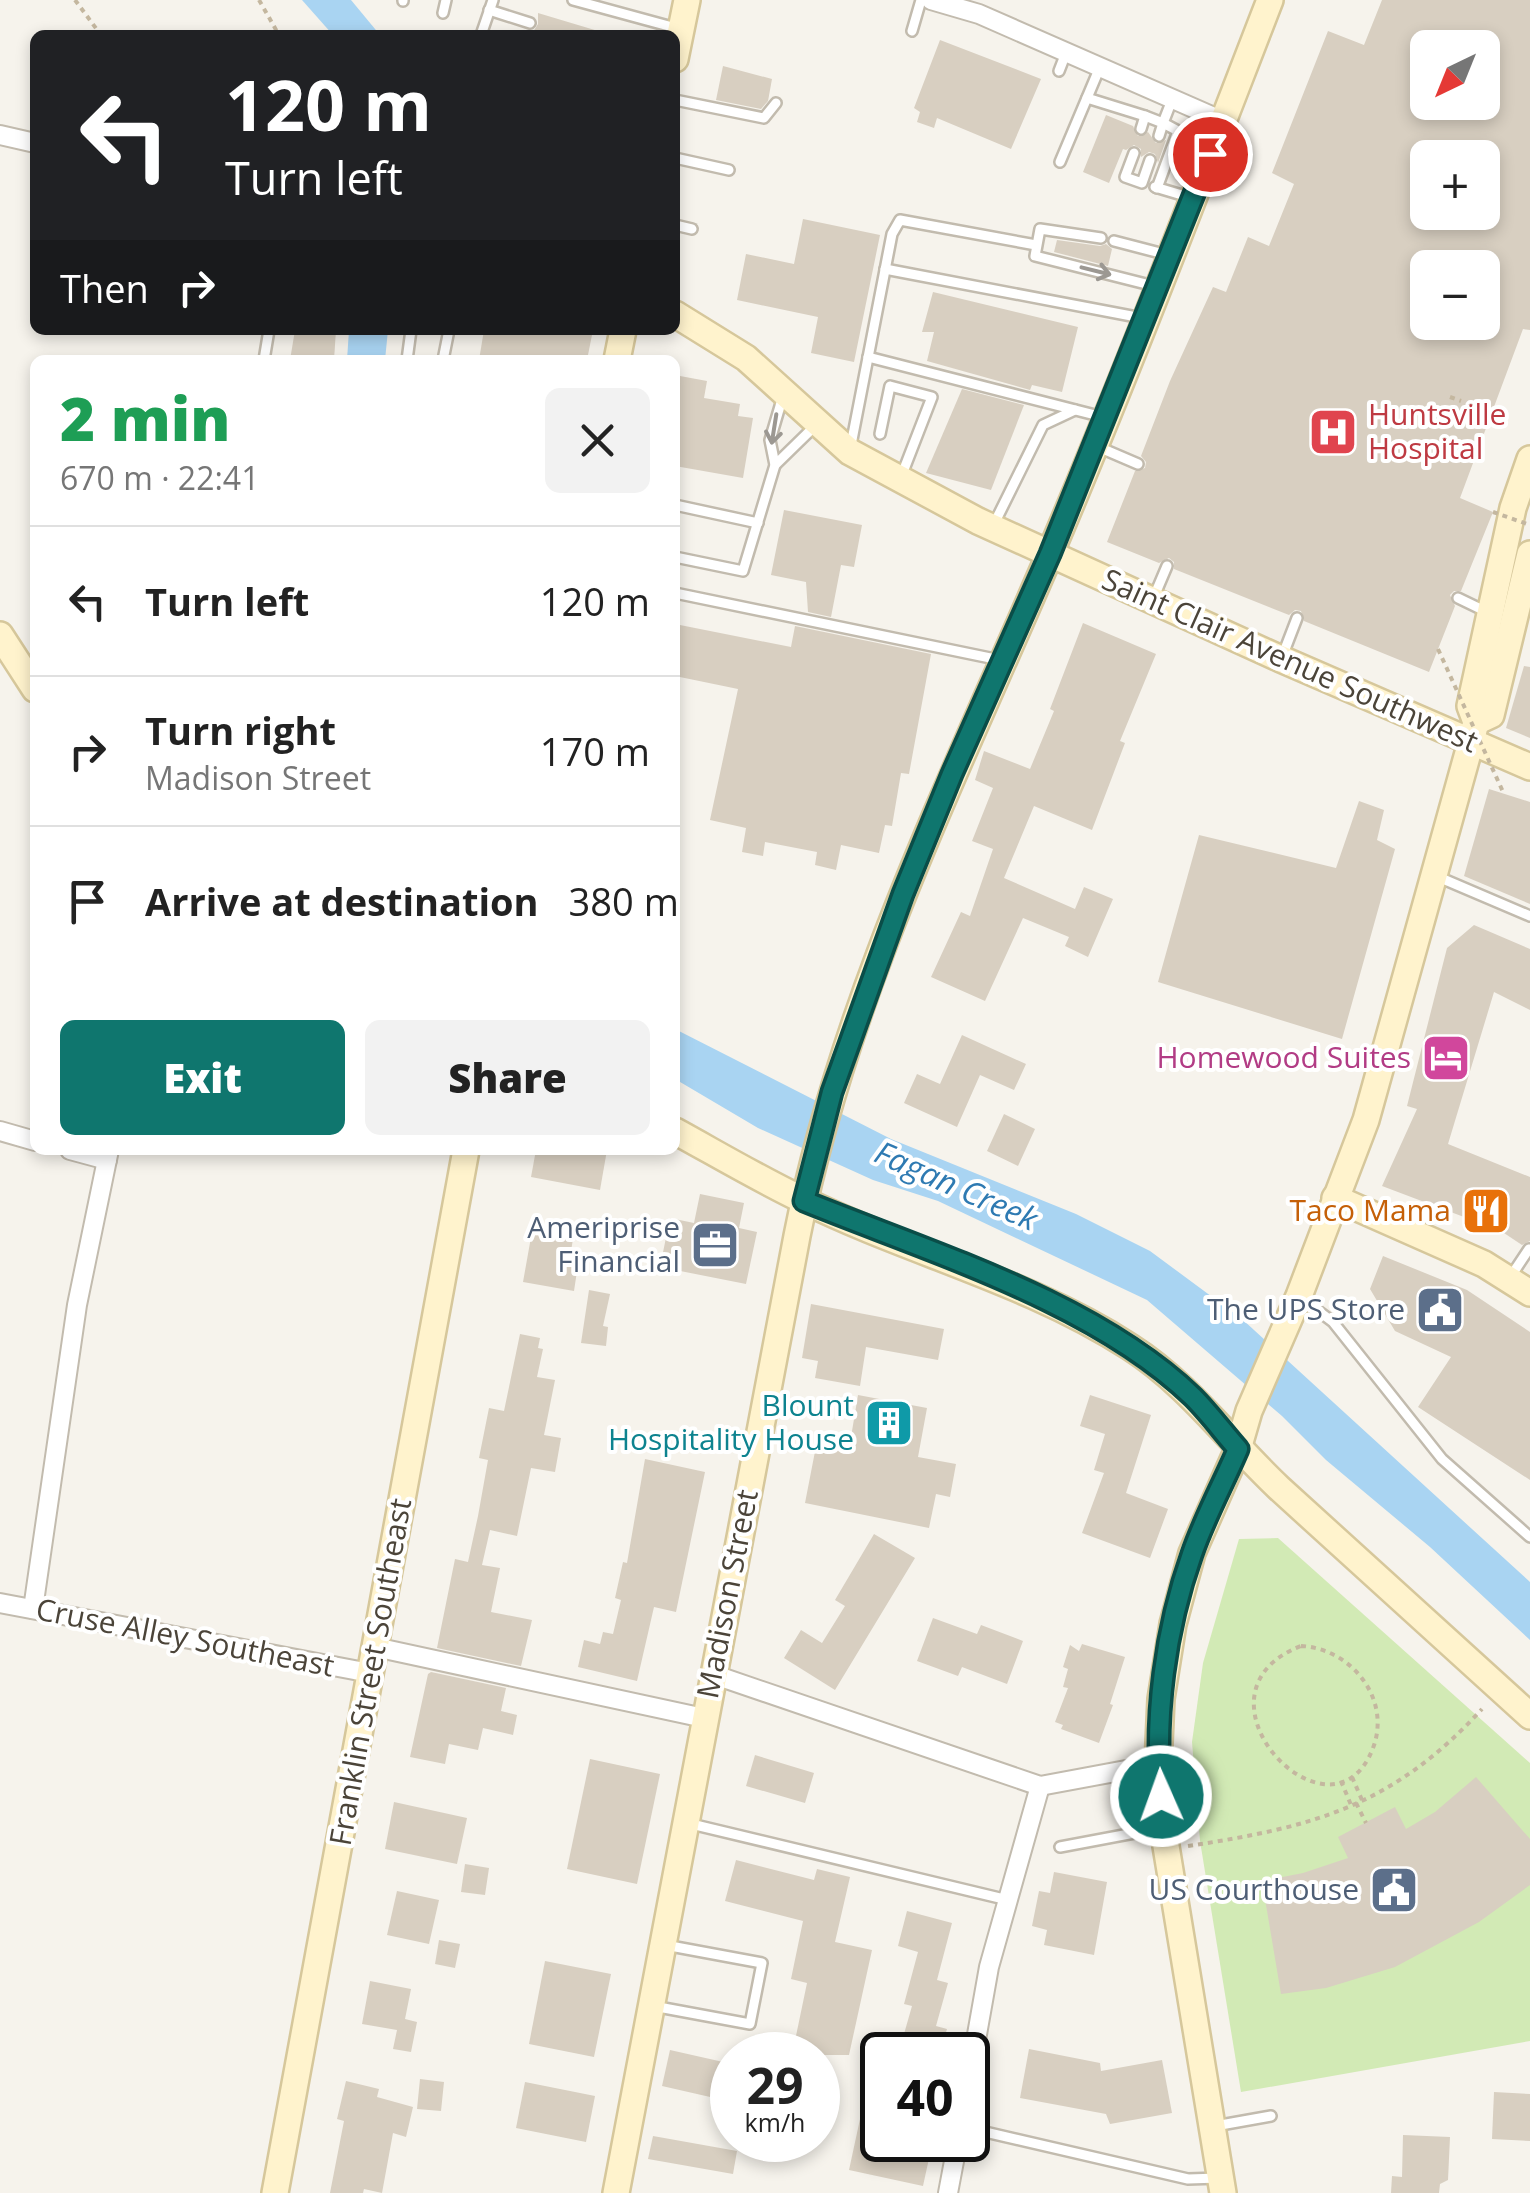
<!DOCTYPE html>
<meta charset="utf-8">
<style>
body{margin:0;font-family:"Open Sans",sans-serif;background:#f2f2f2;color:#222;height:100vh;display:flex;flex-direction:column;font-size:38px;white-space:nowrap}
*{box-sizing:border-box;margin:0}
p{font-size:32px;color:#767676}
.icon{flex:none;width:55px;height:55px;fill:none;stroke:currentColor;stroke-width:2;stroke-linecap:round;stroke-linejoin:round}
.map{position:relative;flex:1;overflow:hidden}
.drawer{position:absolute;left:30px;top:355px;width:650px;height:800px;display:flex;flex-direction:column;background:#fff;border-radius:15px;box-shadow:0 5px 15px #0003}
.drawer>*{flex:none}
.guide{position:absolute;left:30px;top:30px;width:650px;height:305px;border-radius:15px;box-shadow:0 5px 15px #0003;background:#202124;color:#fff;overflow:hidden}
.needle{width:65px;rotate:223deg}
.buttons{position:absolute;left:1410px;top:30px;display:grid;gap:20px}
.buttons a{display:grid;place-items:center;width:90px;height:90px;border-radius:15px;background:#fff;box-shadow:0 5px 15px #0003;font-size:50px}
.speed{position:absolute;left:710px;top:2032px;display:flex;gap:20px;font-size:50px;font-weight:700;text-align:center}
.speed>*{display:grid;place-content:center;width:130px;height:130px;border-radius:50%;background:#fff;box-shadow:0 5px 15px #0003;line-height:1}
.speed small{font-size:25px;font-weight:400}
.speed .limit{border:5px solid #111;border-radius:15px;background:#fff;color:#111}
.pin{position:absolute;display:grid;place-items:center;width:85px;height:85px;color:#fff;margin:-42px;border:5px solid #fff;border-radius:50%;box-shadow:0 2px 10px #0007}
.me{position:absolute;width:110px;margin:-55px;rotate:358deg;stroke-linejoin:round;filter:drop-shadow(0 0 8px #0008)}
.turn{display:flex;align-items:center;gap:35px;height:210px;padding:0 30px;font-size:45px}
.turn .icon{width:130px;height:130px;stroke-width:2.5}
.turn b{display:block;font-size:70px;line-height:85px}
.then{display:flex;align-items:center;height:95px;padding:0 30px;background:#0003;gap:20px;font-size:38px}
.round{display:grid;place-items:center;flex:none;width:105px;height:105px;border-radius:15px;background:#f2f2f2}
.summary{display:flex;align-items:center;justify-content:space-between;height:170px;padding:0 30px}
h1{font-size:60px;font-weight:800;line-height:75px;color:#1e9e55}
.primary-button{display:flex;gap:20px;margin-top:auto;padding:20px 30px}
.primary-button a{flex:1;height:115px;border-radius:15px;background:#0f766e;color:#fff;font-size:40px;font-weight:800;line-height:115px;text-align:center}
.primary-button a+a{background:#f2f2f2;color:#222}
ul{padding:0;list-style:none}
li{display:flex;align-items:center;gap:30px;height:150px;padding:0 30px;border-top:2px solid #e0e0e0}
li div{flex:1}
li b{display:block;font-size:38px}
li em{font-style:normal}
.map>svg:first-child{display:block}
.green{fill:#d2eab5}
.water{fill:#a9d4f2}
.building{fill:#d8cfc1;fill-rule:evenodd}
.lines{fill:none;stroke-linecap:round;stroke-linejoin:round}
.lane-casing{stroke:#c2bbae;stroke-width:14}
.street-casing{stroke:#c2bbae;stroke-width:22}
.secondary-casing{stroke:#d6c79b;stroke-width:30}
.path{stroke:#c4b79f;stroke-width:4;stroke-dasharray:5 5;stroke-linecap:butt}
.lane{stroke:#fff;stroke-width:9}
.street{stroke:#fff;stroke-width:18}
.secondary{stroke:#fff3cd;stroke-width:25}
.path-bridge{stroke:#c4b79f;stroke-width:4;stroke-dasharray:5 5;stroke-linecap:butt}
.oneway{stroke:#9c9892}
.route-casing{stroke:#0a4d48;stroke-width:25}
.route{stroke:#0f766e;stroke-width:18}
.labels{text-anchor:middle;stroke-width:8;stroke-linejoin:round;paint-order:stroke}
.health-label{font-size:30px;fill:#be3a42;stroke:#fff;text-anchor:start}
.street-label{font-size:30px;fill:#4b4439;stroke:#fff}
.hotel-label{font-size:30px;fill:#b23c85;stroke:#fff;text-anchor:end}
.food-label{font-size:30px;fill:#c56008;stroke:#fff;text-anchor:end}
.service-label{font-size:30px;fill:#4e5e75;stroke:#fff;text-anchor:end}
.culture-label{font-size:30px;fill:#0d838f;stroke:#fff;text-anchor:end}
.water-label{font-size:32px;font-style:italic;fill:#2e7ab2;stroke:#fff}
</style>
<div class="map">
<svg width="1530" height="2193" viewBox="0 0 1530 2193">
<rect width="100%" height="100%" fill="#f6f3ec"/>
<path class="green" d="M1278 1538 1530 1763V2041L1241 2092 1200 1841 1192 1742 1203 1663 1239 1539Z"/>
<g class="water">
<path d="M302 0H351L380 35H333Z"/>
<path d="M349 330H388L385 360H347Z"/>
<path d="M675 1029 891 1139 1076 1214 1150 1251 1242 1319 1530 1582V1640L1430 1547 1326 1460 1282 1416 1147 1300 938 1201 873 1180 758 1128 675 1079Z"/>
</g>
<g class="building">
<path d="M1382 0H1530V330L1523 329 1460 498 1493 512 1461 591H1454L1450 595 1455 606 1429 672 1304 621 1301 611 1295 610 1289 615 1174 569V562L1169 558 1159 563 1107 542 1135 471 1145 468 1146 462 1141 456 1170 381 1213 287 1226 292 1248 237 1269 246 1294 184 1272 173 1328 31 1364 45ZM1428 48H1482V102H1428ZM1428 158H1482V212H1428ZM1428 268H1482V322H1428Z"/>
<path d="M538 13 598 31 597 35H531L538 24Z"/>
<path d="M940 40 1041 79 1011 149 937 118 934 128 917 122 920 112 914 108Z"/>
<path d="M723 66 772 79 768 101 761 109 716 100Z"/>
<path d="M1106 115 1133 126 1138 136 1148 132 1156 143 1166 140 1158 163 1155 154 1149 152 1141 157V149L1134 145 1126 150 1123 149 1109 183 1083 172Z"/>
<path d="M803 219 880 235 854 362 811 353 818 317 737 300 746 254 794 264Z"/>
<path d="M1057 240 1100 246 1106 244 1112 249 1108 266 1054 252Z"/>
<path d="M933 292 1078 327 1062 392 1032 385 1030 390 927 361 934 332H922Z"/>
<path d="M295 330H336L334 360H290Z"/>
<path d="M484 330H593L587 360H479Z"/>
<path d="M680 376 707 381 704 398 740 404 738 416 753 418 743 478 675 466V405Z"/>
<path d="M962 389 1024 405 991 490 926 473Z"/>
<path d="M784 510 862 525 854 567 841 565 831 617 808 612 806 582 771 575Z"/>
<path d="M1083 623 1156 654 1120 741 1125 743 1092 830 1034 806 1004 878 1075 909 1084 887 1113 899 1088 957 1065 946 1069 937 1023 918 985 1001 931 977 961 912 970 916 993 849 972 841 993 788 975 780 984 751 1030 769 1054 711 1050 709Z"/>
<path d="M675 624 791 647 795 626 931 654 909 774 901 773 892 826 885 825 879 853 841 845 836 870 815 865 817 852 765 842 763 856 742 852 746 828 710 820 738 689 675 676Z"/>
<path d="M1524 666 1530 667V738L1506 728Z"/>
<path d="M1489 789 1530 802V904L1464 876Z"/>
<path d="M1359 801 1384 810 1377 840 1395 849 1342 1039 1158 982 1199 835 1336 868Z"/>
<path d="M1474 925 1530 949V1010L1494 992 1448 1144 1530 1177V1241L1522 1245 1501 1231 1382 1186 1417 1109 1407 1106 1447 948Z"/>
<path d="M962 1035 1026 1064 1014 1090 980 1075 957 1127 904 1103 917 1074 940 1084Z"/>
<path d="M1004 1114 1035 1129 1018 1166 987 1151Z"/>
<path d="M536 1150H607L600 1190 531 1177Z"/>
<path d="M700 1194 744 1203 739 1228 757 1232 746 1284 660 1267 670 1218 694 1223Z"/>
<path d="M533 1226 574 1233 570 1257 579 1258 574 1291 523 1282Z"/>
<path d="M1383 1256 1467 1290 1530 1332V1480L1418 1407 1451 1357 1395 1331 1370 1289Z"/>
<path d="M589 1290 610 1294 603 1326 608 1327 606 1346 581 1343Z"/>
<path d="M811 1304 944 1329 938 1360 866 1347 860 1386 815 1378 818 1361 802 1358Z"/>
<path d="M520 1334 540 1338 538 1348 543 1349 537 1377 555 1380 544 1435 561 1438 555 1472 531 1468 517 1536 490 1530 482 1565 500 1568 491 1612 532 1620 521 1666 437 1648 455 1559 468 1562 478 1516 488 1460 479 1458 489 1408 504 1411Z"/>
<path d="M858 1395 927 1408 918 1457 956 1464 950 1497 936 1494 929 1528 805 1503 818 1436 850 1443Z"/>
<path d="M1090 1395 1151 1415 1126 1493 1168 1509 1150 1558 1082 1533 1104 1473 1094 1470 1105 1434 1080 1426Z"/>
<path d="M645 1459 705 1472 676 1612 654 1607 637 1681 578 1667 584 1640 600 1644 603 1632 613 1634 621 1600 615 1598 623 1562 627 1563Z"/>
<path d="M874 1534 915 1558 835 1690 784 1658 801 1630 822 1643 845 1606 835 1600Z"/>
<path d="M933 1618 977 1634 981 1625 1023 1641 1007 1684 962 1667 958 1676 917 1661Z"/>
<path d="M1082 1644 1125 1657 1110 1704 1113 1705 1099 1743 1061 1729 1063 1725 1055 1722 1068 1688 1063 1687 1068 1669 1063 1667 1070 1645 1079 1651Z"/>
<path d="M431 1672 506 1688 501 1711 517 1715 513 1735 483 1728 478 1750 449 1744 445 1764 410 1757 428 1674Z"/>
<path d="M755 1755 814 1773 805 1803 746 1786Z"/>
<path d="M590 1759 660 1774 637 1884 567 1869Z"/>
<path d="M1476 1777 1530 1839V1885L1479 1922 1395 1967 1326 1988 1281 1994 1262 1881 1303 1873 1348 1858 1338 1837 1395 1807 1406 1829 1435 1812Z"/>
<path d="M394 1802 467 1818 457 1864 385 1849Z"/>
<path d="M736 1860 814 1880 817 1869 850 1877 835 1942 872 1950 849 2055H792L807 1983 791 1979 803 1921 725 1901Z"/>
<path d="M465 1864 489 1868 485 1895 461 1892Z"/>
<path d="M1054 1872 1107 1882 1094 1955 1044 1945 1047 1930 1032 1926 1039 1891 1050 1893Z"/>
<path d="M397 1891 439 1900 429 1944 387 1935Z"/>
<path d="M907 1911 952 1923 937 1980 948 1983 936 2026 947 2029 939 2055H898L912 2006 904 2004 918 1952 898 1946Z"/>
<path d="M439 1940 460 1944 455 1968 435 1964Z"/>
<path d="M545 1961 611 1974 594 2057 529 2044Z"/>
<path d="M370 1981 411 1989 405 2019 417 2022 411 2052 393 2049 397 2030 362 2024Z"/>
<path d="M1029 2049 1100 2063 1101 2071 1162 2060 1172 2113 1110 2124 1106 2114 1020 2098Z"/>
<path d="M670 2050 732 2064V2102L662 2086Z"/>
<path d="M420 2079 444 2082 441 2111 417 2109Z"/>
<path d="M346 2081 379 2089 377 2097 413 2107 406 2137 393 2133 382 2193 364 2189 363 2193H330L344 2121 337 2119Z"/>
<path d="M525 2082 595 2096 586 2142 516 2128Z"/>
<path d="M868 2082 882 2085V2140H933L923 2186 849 2170Z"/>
<path d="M1494 2092 1530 2094V2141L1492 2139Z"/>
<path d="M1403 2135 1450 2137 1448 2180 1440 2184 1439 2193H1391L1392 2176 1402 2177Z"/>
<path d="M653 2136 737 2151 733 2174 648 2159Z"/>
</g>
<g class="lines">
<g class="lane-casing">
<g id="lane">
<path d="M573 0 676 28"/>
<path d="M403 1V0"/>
<path d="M489 10 530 23"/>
<path d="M443 13 446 0"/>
<path d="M912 31 921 0"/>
<path d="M481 35 493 0"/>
<path d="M1059 71 1066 53"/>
<path d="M1087 98 1145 116 1141 129"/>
<path d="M675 100 764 118 776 103"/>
<path d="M1145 116 1163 123 1159 136"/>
<path d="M1134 153 1125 177 1142 183 1150 160"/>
<path d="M675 158 729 170"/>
<path d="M1060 162 1100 67"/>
<path d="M1155 187 1192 198"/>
<path d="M1157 188 1178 131 1163 123 1172 100"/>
<path d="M675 225 692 229"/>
<path d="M1101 238 1040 229 1035 256 1154 286"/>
<path d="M1114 241 1168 255"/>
<path d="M885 269 1142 318"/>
<path d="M868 357 1103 417"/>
<path d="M264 360 269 330"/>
<path d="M407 360 411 330"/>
<path d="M443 360 449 330"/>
<path d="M880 434 890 386 932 397 901 477"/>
<path d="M851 445 892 234 900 220 1036 245"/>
<path d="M1096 446 1138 464"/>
<path d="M775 465 816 425"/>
<path d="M675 505 758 523"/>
<path d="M993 526 1043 425 1075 410"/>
<path d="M675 557 743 571 775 465 770 440 783 396"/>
<path d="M675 593 1000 660"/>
<path d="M1458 598 1487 612"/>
<path d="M1153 599 1167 566"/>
<path d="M1282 657 1297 618"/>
<path d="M1436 876 1530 916"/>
<path d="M1511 1276 1529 1249"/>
<path d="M1301 1298 1333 1322 1442 1459 1530 1537"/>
<path d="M687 1823 1008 1900"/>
<path d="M1060 1847 1161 1828"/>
<path d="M653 2006 750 2024 762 1963 665 1945"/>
<path d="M1215 2126 1271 2116"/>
<path d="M968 2128 1188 2179 1219 2178"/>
</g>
</g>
<g class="street-casing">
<g id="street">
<path d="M931 0 979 14 1223 121"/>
<path d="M0 135 35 143"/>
<path d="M0 1131 35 1141"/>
<path d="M70 1150 107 1160"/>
<path d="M0 1603 370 1673"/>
<path d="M33 1609 77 1305 109 1150"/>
<path d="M375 1647 704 1718"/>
<path d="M712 1674 1040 1786 1158 1764"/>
<path d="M968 2085 989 1967 1040 1786"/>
<path d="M948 2193 958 2140"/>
</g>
</g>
<g class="secondary-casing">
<g id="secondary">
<path d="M675 59 687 0"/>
<path d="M675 314 746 358 850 452 978 521 1281 659 1530 767"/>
<path d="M617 360 623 330"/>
<path d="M0 635 35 689"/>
<path d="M1476 722 1491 715 1530 554"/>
<path d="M675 1131C717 1154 759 1179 803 1200 910 1253 1028 1281 1130 1347 1188 1384 1229 1441 1279 1488L1530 1716"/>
<path d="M1335 1198 1484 1264 1530 1293"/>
<path d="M275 2193 466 1150"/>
<path d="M616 2193 797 1236C844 997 954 778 1049 556 1127 373 1198 186 1270 0"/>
<path d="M1223 2193 1163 1828 1158 1764 1161 1699 1173 1624 1192 1553 1238 1449 1249 1411 1299 1296 1366 1120 1471 742 1476 722 1470 706 1513 508 1530 459"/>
</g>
</g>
<g class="path">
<path d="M75 0 101 35"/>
<path d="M259 0 279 35"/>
<path d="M1450 397 1461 401"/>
<path d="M1301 1646C1350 1648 1392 1698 1373 1748 1332 1856 1177 1694 1301 1646Z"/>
<path d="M1352 1777 1362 1800"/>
<path d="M1341 1781 1351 1805"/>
<path d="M1356 1803 1366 1823"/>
<path d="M1188 1846C1314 1827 1393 1806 1482 1709"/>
</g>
<use href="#lane" class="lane"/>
<use href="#street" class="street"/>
<use href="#secondary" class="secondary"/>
<g class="path-bridge">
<path d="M1493 512 1530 525"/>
<path d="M1438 649 1504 794"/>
</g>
</g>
<defs><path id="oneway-shaft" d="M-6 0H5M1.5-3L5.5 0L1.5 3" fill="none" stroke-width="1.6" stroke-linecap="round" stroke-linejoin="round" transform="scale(2.5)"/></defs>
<g class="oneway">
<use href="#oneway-shaft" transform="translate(1096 271) rotate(14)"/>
<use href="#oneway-shaft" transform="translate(774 429) rotate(99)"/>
</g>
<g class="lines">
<g class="route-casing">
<path id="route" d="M1161 1796C1154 1716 1165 1630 1192 1554 1204 1519 1223 1484 1238 1449 1223 1432 1209 1413 1193 1397 1095 1302 929 1252 804 1201L832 1092 903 894 952 774 1050 554 1210 154"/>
</g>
<use href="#route" class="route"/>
</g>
<defs>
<g id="hospital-square" transform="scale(2.5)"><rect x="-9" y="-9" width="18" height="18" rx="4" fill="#e0444e" stroke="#fff"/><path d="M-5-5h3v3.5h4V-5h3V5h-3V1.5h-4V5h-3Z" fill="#fff"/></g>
<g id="hotel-square" transform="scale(2.5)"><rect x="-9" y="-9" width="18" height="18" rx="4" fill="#d1479c" stroke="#fff"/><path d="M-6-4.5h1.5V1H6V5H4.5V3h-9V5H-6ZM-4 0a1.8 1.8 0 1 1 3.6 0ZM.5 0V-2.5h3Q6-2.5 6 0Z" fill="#fff"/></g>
<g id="restaurant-square" transform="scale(2.5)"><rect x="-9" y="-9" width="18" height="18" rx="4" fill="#e8710a" stroke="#fff"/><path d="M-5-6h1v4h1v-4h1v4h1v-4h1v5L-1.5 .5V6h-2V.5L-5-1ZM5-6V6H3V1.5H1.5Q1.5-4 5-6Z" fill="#fff"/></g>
<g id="office-square" transform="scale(2.5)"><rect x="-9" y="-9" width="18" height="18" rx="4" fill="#5c6f8a" stroke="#fff"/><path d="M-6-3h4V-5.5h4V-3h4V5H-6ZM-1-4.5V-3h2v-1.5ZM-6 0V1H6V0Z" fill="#fff"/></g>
<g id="civic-square" transform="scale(2.5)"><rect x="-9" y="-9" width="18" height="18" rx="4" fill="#5c6f8a" stroke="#fff"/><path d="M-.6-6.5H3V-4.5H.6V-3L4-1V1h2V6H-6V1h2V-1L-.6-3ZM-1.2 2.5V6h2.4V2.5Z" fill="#fff"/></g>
<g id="building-square" transform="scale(2.5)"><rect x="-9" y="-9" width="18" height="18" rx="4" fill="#0f9aa8" stroke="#fff"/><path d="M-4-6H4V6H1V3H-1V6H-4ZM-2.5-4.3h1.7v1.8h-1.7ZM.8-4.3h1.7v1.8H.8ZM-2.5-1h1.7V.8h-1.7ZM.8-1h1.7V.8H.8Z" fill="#fff"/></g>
</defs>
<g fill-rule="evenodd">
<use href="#hospital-square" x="1333" y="432"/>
<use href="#hotel-square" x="1446" y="1058"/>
<use href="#restaurant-square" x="1486" y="1211"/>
<use href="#office-square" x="715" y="1245"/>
<use href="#civic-square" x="1440" y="1310"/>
<use href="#building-square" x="889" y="1423"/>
<use href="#civic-square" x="1394" y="1890"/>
</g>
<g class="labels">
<g class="health-label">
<text x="1368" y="425">Huntsville<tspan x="1368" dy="34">Hospital</tspan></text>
</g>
<g class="street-label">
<text transform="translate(1290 661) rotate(24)" y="10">Saint Clair Avenue Southwest</text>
<text transform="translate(728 1594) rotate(-79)" y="10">Madison Street</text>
<text transform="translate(185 1638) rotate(11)" y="10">Cruse Alley Southeast</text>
<text transform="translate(371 1672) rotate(-80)" y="10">Franklin Street Southeast</text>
</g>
<g class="hotel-label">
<text x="1411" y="1068">Homewood Suites</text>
</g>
<g class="food-label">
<text x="1451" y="1221">Taco Mama</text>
</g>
<g class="service-label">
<text x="680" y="1238">Ameriprise<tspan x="680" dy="34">Financial</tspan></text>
<text x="1405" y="1320">The UPS Store</text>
<text x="1359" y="1900">US Courthouse</text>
</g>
<g class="culture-label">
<text x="854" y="1416">Blount<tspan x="854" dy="34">Hospitality House</tspan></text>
</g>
<g class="water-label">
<text transform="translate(956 1186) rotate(24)" y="11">Fagan Creek</text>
</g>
</g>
</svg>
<div class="buttons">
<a><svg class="needle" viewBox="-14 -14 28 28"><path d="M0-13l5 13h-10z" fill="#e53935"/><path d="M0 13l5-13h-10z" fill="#767676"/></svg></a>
<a>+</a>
<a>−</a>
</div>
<div class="speed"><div>29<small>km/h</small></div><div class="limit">40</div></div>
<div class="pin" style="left:1210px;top:154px;background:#d93025"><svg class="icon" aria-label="arrive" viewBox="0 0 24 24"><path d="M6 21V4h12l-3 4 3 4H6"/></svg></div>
<svg class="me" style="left:1161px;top:1796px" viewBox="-20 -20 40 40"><circle r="17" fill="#0f766e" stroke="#fff" stroke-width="3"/><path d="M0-11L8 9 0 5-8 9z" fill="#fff"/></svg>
<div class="guide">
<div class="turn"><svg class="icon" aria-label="left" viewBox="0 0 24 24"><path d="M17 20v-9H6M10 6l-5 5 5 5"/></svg><div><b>120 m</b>Turn left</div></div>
<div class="then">Then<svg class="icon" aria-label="right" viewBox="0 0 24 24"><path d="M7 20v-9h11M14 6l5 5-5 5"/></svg></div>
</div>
<section class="drawer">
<div class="summary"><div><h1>2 min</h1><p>670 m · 22:41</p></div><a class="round"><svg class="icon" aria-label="close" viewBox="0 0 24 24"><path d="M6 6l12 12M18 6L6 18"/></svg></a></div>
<ul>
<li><svg class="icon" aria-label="left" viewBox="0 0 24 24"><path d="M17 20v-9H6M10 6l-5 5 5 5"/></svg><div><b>Turn left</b></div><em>120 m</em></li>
<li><svg class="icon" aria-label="right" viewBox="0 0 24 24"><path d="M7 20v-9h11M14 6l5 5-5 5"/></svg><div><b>Turn right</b><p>Madison Street</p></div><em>170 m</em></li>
<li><svg class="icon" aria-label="arrive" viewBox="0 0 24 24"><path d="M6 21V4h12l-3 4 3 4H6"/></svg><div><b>Arrive at destination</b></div><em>380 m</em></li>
</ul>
<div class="primary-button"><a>Exit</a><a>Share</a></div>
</section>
</div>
